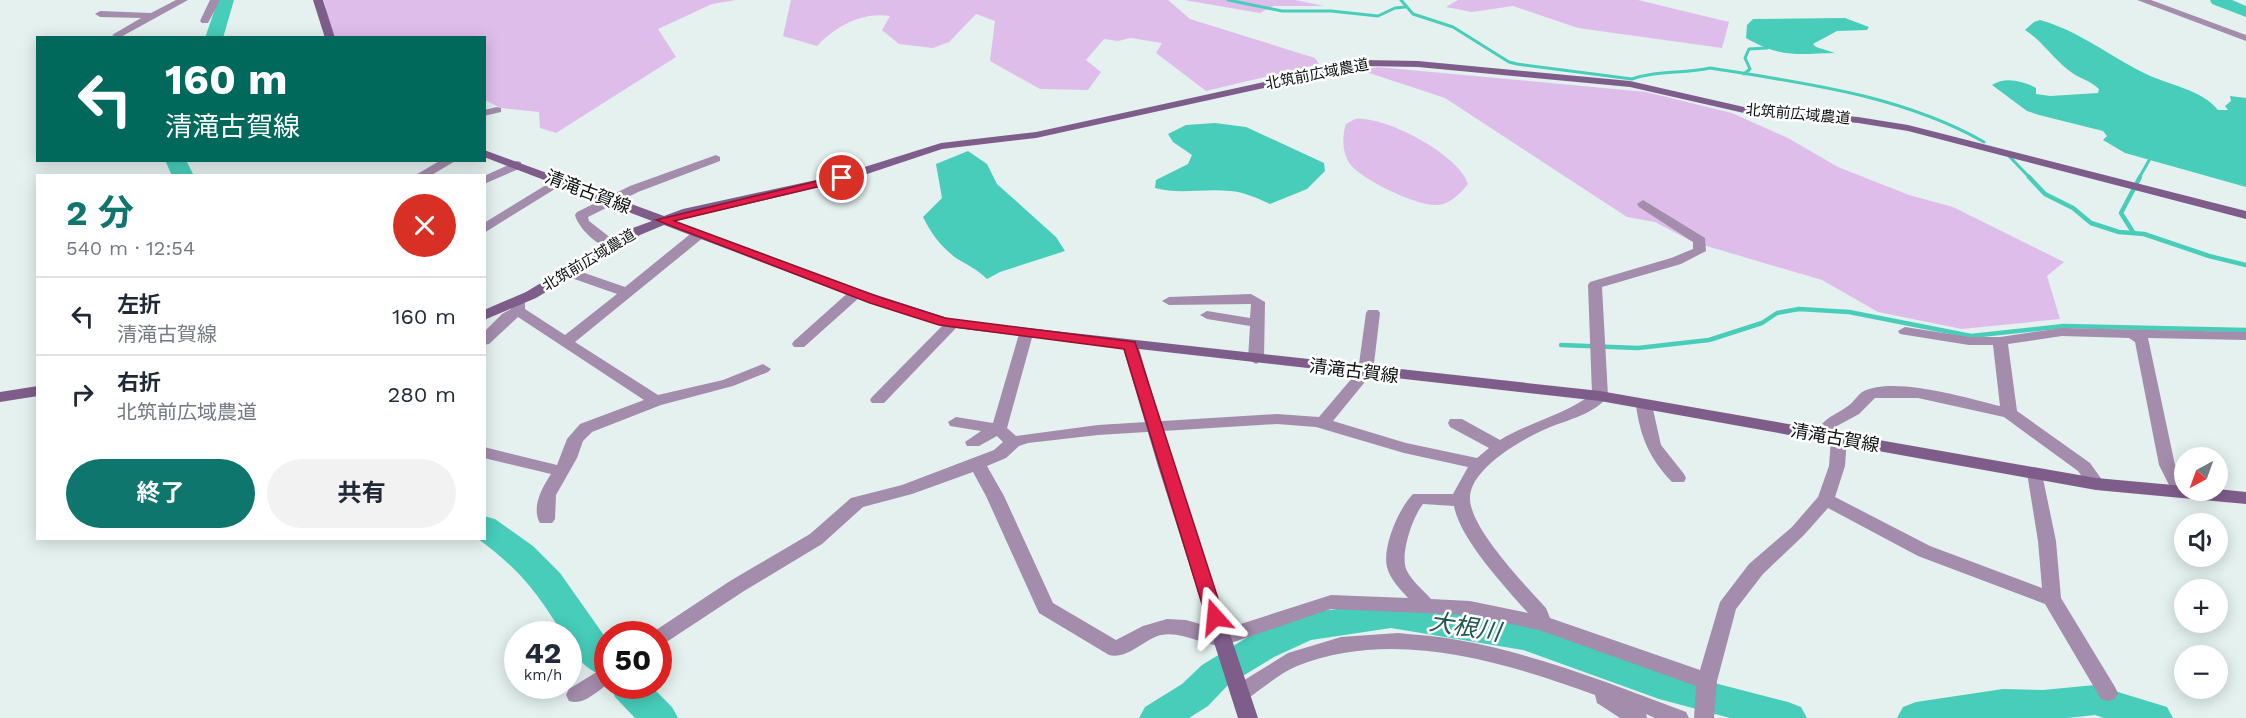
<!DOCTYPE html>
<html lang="ja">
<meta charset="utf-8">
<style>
body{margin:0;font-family:"Work Sans","Noto Sans JP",sans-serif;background:#f2f2f3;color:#1f2937;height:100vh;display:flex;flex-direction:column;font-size:22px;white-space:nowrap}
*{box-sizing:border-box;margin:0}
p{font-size:20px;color:#747a83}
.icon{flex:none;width:33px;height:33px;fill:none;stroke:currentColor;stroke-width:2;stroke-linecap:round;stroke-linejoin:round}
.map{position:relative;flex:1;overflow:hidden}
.sheet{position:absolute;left:36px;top:174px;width:450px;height:366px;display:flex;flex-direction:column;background:#fff;border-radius:0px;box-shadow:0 3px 15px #0003}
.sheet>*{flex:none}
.guide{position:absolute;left:36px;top:36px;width:450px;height:126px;border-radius:0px;box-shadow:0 3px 15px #0003;background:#00695c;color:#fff;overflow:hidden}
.needle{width:39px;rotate:221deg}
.fabs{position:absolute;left:2174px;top:447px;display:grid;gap:12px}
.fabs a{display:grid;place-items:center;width:54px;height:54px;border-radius:50%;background:#fff;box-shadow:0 3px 15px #0003;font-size:30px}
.speed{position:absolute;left:504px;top:621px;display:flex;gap:12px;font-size:30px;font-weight:700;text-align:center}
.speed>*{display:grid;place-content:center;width:78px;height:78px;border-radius:50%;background:#fff;box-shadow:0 3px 15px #0003;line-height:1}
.speed small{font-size:15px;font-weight:400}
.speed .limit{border:9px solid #d22;background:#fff;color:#111}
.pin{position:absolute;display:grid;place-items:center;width:51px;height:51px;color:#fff;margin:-26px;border:3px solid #fff;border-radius:50%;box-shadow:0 2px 6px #0007}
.me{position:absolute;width:66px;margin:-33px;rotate:342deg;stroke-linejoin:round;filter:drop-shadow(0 0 4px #0008)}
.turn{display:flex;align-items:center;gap:21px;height:126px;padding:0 30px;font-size:27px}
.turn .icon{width:78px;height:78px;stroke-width:2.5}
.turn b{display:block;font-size:42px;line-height:51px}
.round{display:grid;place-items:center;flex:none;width:63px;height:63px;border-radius:32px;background:#f2f2f3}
.summary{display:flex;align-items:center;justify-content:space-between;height:102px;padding:0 30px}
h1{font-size:36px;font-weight:700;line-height:45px;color:#0f766e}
.button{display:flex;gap:12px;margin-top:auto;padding:12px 30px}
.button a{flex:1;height:69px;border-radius:36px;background:#0f766e;color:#fff;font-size:24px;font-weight:700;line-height:69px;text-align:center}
.button a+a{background:#f2f2f3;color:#1f2937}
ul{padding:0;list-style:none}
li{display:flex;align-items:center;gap:18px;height:78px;padding:0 30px;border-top:2px solid #e0e1e3}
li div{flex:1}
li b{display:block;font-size:22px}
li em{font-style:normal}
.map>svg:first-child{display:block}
.green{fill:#dfbdeb}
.water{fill:#47cdba}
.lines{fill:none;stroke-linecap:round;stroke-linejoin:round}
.stream-far1{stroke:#47cdba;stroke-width:3}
.stream{stroke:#47cdba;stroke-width:4.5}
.river{fill:#47cdba;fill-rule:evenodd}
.street{fill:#a48cac;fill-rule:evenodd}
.secondary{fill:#7f5d8b;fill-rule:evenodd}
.route{fill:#e11d48;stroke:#92132f;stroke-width:1.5}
.labels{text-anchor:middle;stroke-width:5;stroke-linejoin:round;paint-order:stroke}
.far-street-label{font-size:15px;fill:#0b0f0e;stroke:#fff}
.street-label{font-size:18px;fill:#0b0f0e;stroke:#fff}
.near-water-label{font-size:24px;font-style:italic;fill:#20574f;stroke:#fff}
</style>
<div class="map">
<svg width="2246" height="718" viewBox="0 0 2246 718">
<rect width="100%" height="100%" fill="#e4f1ef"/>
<g class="green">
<path d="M324 0H736L712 4 658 29 676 57 556 133 540 128 539 112 501 108 485 100 484 38 332 37Z"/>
<path d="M791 0H1168L1190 19 1315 58 1319 64 1206 91 1156 53 1162 43 1131 38 1118 41 1104 39 1086 60 1101 72 1088 90 1040 89 990 61 995 21 976 14 949 42 933 48 899 44 882 30 890 16C862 12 836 26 817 46L783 36Z"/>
<path d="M1184 0H1295L1324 6H1273L1260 13Z"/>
<path d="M1458 0H1638L1729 22 1722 48 1578 28 1513 6 1472 12 1446 7Z"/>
<path d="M1378 67 1646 92 1732 113 1788 138 1838 167 1909 195 1953 207 2064 262 2047 276 2060 319 1962 329 1878 312 1822 280 1693 242 1655 222 1627 217 1445 98 1360 70Z"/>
<path d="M1355 119C1384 115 1460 155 1468 184 1461 193 1450 204 1438 205 1418 207 1362 180 1350 164 1342 154 1342 135 1346 124Z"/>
</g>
<g class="water">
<path d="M1845 18 1869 27 1867 30 1837 31 1813 44 1816 47 1835 53C1797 54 1781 58 1746 38L1747 25 1753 19Z"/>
<path d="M2040 20C2077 30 2110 56 2144 73 2168 85 2201 89 2218 110H2228L2225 106 2231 101 2230 96 2246 98V187L2125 153 2103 140 2107 136 2103 131 2039 115 2027 111 1992 85C2004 76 2024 81 2036 88V94L2050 96 2098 93 2099 89C2090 80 2077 78 2067 69 2052 57 2042 41 2025 30L2034 22Z"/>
<path d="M1215 123 1246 127 1324 163 1325 171 1307 189 1270 204C1257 198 1244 192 1230 191 1204 188 1180 195 1155 188L1156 180 1188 164 1192 155 1173 142 1168 134 1186 125Z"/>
<path d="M968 151 987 164 997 184 1056 237 1065 251 1000 272 987 279C977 269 967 265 956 258 941 247 931 233 923 217L942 198 936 164Z"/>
</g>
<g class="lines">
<g class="stream-far1">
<path d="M1228 0 1282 11H1331L1378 16 1395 8 1405 7"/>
<path d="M1401 0 1413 14 1453 27 1509 62 1517 64 1632 79C1657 70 1684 74 1710 68 1803 83 1901 95 1984 142"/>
<path d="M1744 74 1750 69 1745 58 1749 49 1767 48"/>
<path d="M2009 156 2030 178"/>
<path d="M2139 178 2151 157"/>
</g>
<g class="stream">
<path d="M2029 177 2045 194 2073 208 2091 223 2119 232 2144 234 2209 256 2246 265"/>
<path d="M2133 232 2121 213 2140 177"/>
<path d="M1561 345 1638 348 1709 340 1762 323 1777 313 1799 309 1849 312 1971 336 2064 326 2246 330"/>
</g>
<g class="river">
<path d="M218 0H234L223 38H205Z"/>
<path d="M2210 0H2232L2246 6V17L2212 4Z"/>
<path d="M165 160H186L194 176H172Z"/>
<path d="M484 516 495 519 533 546 560 573 608 641V678C590 673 568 654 568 634H563C535 590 520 570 477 538H484Z"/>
<path d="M1391 602 1525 623 1660 669 1788 702 1801 707 1807 718H1730L1659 699 1523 650 1391 628 1311 640 1274 657 1228 685 1208 706 1189 718H1139L1145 707 1182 684 1202 665 1248 637 1306 613Z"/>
<path d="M2095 685 2167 707 2173 718H2104L2095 715 2067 718H1897L1903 707 1916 702 2003 689 2043 690Z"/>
<path d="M610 686H651L672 707 678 718H635L615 697Z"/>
</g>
<g class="street">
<path d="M176 0H188L119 38 112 35 141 18 100 17 95 14 100 11 151 13Z"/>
<path d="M210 0H220L208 23H202L200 21Z"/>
<path d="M2137 0H2151L2246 35V41Z"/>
<path d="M497 107 501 108V112L484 116V110Z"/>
<path d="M716 155 720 157V161L638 192 588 217 589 221 616 242 618 245 616 248C601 251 578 228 575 215L577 212 630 186Z"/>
<path d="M441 160H457L430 176H414Z"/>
<path d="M517 161 521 162V168L484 184V176Z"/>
<path d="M559 177 565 181 563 184 484 233V223Z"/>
<path d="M1643 200 1705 238 1706 251 1681 264 1602 287 1608 396C1595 414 1567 420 1548 428 1524 438 1468 469 1470 500 1472 530 1525 585 1546 608L1550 618 1700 670 1720 602 1749 564 1792 527 1818 497 1829 466 1831 439 1839 434 1847 439 1845 466 1835 497 1930 546 2042 588 2038 541 2027 473 2029 469H2041L2056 541 2061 598 2115 687 2118 693 2115 699 2108 701 2101 699 2045 604 1918 556 1828 508 1804 535 1763 574 1736 609 1717 681 1714 718H1694L1696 686 1539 630 1470 615 1331 609 1222 646C1201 645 1183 631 1161 635 1144 639 1127 660 1109 655L1039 613 986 496 973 472 912 494 863 507 822 544 744 591 665 643 658 645V634H650L730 581 810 534 851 498 902 485 994 450 1003 442 997 436 979 446H967L965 442 981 431 950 426 948 422 956 417 993 423 1019 334 1026 330 1033 334 1007 428 1016 436 1098 425 1277 414 1319 417 1358 371 1366 313 1368 310H1378L1380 313 1373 372 1333 421 1406 443 1477 458 1489 448 1450 427 1448 423 1450 419H1462L1500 440C1529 422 1565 415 1592 394L1588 285 1590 282 1671 258 1693 249V242L1639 207 1637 204ZM1277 424 1316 427 1404 453 1468 467 1453 494H1413C1399 508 1382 547 1387 567 1390 579 1400 589 1408 598L1331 595 1222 630 1186 620 1167 619 1143 626 1116 640 1053 603 1004 496 987 466 1006 458 1019 446 1028 443 1098 435ZM1423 504 1454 506C1460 539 1505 587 1528 613L1470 601 1431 599C1423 590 1412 581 1407 571 1399 556 1413 516 1423 504Z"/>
<path d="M699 230 705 234 704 237 575 342 658 395 723 380 763 364 771 369 768 372 733 386 661 405 592 432 583 441 577 458 556 495 555 519 552 523H540C531 507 542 488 551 474L484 458V447L557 465 567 439 580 424 644 400 518 317 489 344 484 345V332L502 314 511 309V301L518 297 525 301V309L565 335 617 294 563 275 561 272 563 269H573L625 287 694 231Z"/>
<path d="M856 289 863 293 861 296 804 347H794L792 344 794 341 851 290Z"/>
<path d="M1251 294 1265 302 1264 359 1256 364 1248 359 1250 326 1207 319 1200 315 1207 311 1250 318 1251 304 1169 305 1162 301 1169 297Z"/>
<path d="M952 320 959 324 957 327 884 403H872L870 400 872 397 947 321Z"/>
<path d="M1905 327 1969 337H2000L2062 328 2246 332V340L2148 338 2175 465 2184 482V490L2190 493 2187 497H2175L2159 465 2135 342 2129 338 2062 336 2008 344 2017 411 2090 463 2105 484 2102 488H2090L2078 471 2004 417 1918 398H1875L1859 414 1837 426 1829 440H1817L1815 436C1822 418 1834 416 1848 406 1854 402 1858 394 1864 391 1894 376 1968 398 2000 406L1993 345H1969L1900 334 1898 331Z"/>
<path d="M1644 400 1652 405 1661 445 1684 474 1686 478 1684 482H1672C1650 459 1640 437 1636 405Z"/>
<path d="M1398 633C1418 635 1438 636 1458 640 1536 654 1612 684 1686 712L1689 718H1655L1646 714 1647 718H1620L1597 703 1595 695C1502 661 1393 628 1297 666 1280 673 1263 688 1247 699L1240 701 1233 699 1230 693 1233 687 1288 653 1341 637Z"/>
<path d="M608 665V684C596 692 583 706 569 701L566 695 569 689Z"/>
</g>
<g class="secondary">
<path d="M313 0H323L335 38H325Z"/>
<path d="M1365 60 1418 61 1630 81 1744 107 1858 117 1908 125 2246 211V219L1908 131 1858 123 1744 113 1630 87 1418 67 1365 66 1036 138 942 149 846 181 675 221 861 290 954 320 1600 391 2096 478 2184 486V490L2217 489 2246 492V504L2096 490 1600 401 1139 349 1174 466 1258 718H1238L1158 466 1123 348 947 327 851 296 664 225 640 235 536 298 484 320V310L526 292 630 229 652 221 484 157V150L664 216 683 209 839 175 941 143 1036 132Z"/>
<path d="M38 386V396L0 402V392Z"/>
</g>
</g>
<path class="route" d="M842 175 846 176V180L674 221 879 297 945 318 1135 342 1224 617 1221 621H1209L1206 617 1124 349 939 325 870 303 656 220Z"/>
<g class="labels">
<g class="far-street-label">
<text transform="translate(1317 74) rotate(-11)" y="5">北筑前広域農道</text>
<text transform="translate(1798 114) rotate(5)" y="5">北筑前広域農道</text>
<text transform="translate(589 260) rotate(-31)" y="5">北筑前広域農道</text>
</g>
<g class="street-label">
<text transform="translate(588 192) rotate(21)" y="6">清滝古賀線</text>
<text transform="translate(1354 371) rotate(7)" y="6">清滝古賀線</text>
<text transform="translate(1835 438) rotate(10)" y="6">清滝古賀線</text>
</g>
<g class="near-water-label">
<text transform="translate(1465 627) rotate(9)" y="8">大根川</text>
</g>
</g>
</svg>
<div class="fabs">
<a><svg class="needle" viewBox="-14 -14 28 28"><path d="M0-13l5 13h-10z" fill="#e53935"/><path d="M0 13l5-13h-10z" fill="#747a83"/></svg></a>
<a><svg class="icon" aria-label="sound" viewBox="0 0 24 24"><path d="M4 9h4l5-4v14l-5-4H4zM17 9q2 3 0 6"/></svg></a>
<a>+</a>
<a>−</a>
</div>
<div class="speed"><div>42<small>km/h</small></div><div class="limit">50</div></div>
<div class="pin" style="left:842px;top:178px;background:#d93025"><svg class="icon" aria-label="arrive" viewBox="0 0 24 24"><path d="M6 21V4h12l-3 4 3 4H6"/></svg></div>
<svg class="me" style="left:1215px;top:617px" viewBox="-20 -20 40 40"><path d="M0-17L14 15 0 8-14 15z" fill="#e11d48" stroke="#fff" stroke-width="4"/></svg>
<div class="guide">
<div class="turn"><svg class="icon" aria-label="left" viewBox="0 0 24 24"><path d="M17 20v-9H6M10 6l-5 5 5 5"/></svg><div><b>160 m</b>清滝古賀線</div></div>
</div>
<section class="sheet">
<div class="summary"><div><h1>2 分</h1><p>540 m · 12:54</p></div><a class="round" style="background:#d93025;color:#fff"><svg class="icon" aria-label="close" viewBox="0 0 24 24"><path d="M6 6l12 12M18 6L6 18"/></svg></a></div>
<ul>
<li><svg class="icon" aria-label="left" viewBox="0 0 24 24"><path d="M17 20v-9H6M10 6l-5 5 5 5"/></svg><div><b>左折</b><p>清滝古賀線</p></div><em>160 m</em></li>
<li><svg class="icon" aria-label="right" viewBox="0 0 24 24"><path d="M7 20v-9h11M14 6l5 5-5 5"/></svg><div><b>右折</b><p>北筑前広域農道</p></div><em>280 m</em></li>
</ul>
<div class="button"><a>終了</a><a>共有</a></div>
</section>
</div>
